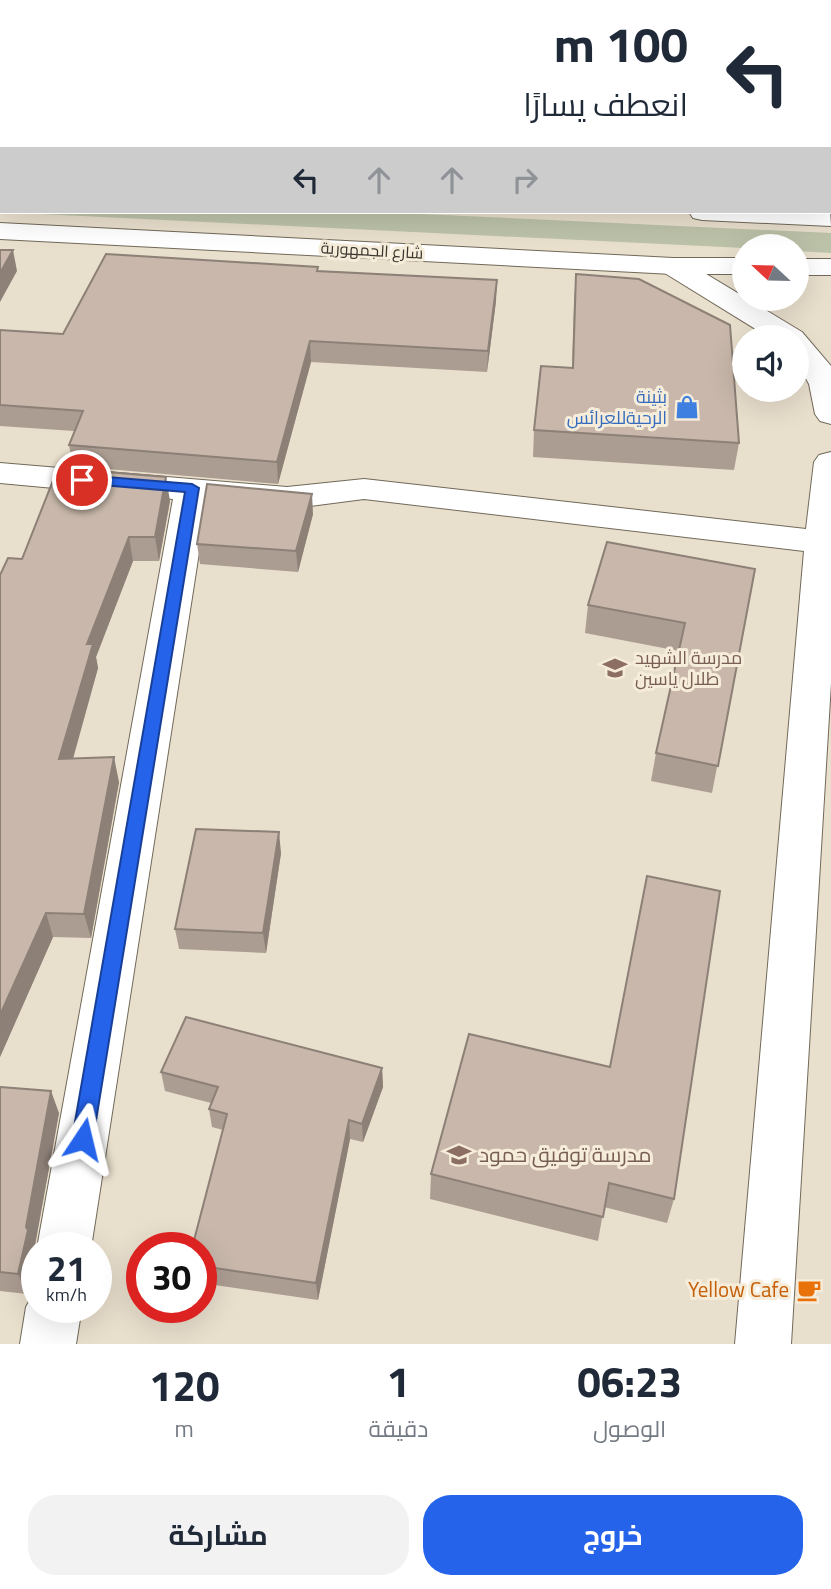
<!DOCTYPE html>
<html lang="ar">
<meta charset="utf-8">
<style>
body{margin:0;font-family:"Titillium Web",Cairo,sans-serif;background:#f2f2f3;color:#1f2937;direction:rtl;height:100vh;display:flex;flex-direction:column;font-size:26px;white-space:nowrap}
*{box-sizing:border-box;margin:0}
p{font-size:23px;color:#747a83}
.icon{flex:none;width:38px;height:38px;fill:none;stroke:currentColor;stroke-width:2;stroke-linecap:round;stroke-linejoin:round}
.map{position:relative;height:1344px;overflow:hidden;direction:ltr}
.drawer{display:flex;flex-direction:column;background:#fff;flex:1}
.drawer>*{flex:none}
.banner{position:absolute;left:0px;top:0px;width:831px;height:214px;box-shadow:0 7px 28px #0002;direction:rtl;background:#fff;color:#1f2937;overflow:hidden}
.needle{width:46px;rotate:292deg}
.controls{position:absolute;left:732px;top:234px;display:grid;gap:14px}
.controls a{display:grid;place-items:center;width:77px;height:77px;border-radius:50%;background:#fff;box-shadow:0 7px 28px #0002;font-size:35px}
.speed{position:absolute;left:21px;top:1232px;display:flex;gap:14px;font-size:35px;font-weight:700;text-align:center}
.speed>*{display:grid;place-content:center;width:91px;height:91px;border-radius:50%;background:#fff;box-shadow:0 7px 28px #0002;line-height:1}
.speed small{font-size:18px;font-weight:400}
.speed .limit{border:10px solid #d22;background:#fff;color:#111}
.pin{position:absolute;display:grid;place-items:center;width:60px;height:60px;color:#fff;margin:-30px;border:4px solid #fff;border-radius:50%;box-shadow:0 2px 7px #0007}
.me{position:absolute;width:77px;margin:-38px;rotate:10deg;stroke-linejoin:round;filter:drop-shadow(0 0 5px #0008)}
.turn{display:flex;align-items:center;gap:24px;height:147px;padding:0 28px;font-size:32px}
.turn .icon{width:91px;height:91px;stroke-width:2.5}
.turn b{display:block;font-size:49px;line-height:60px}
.lanes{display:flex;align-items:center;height:66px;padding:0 28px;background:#0003;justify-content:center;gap:35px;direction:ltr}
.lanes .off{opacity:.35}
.eta{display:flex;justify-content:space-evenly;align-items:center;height:119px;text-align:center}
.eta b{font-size:42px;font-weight:700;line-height:49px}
.action{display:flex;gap:14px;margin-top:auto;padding:14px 28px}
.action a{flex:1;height:80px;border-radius:28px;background:#2563eb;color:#fff;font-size:28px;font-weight:700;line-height:80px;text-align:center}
.action a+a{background:#f2f2f3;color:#1f2937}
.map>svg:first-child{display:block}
.green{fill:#bdc3a9}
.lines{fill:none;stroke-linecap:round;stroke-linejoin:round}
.minor-casing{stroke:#716959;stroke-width:2}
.major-casing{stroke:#716959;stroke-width:2}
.minor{fill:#fff;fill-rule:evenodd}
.major{fill:#fff;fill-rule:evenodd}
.wall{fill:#ac9d92}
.shaded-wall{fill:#8c8077}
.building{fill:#c8b7aa;stroke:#8c8077;stroke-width:2}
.route{fill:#2563eb;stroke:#184099;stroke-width:2}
.labels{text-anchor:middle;stroke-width:6;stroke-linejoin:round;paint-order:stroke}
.far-street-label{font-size:16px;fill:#3a362f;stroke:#f6ecda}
.shop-label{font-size:18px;fill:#366cbe;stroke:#f6ecda;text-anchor:end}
.education-label{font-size:18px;fill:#785e54;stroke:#f6ecda;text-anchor:start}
.near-education-label{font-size:21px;fill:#785e54;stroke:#f6ecda;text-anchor:start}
.near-food-label{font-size:21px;fill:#c56008;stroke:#f6ecda;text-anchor:end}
</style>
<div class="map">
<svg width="831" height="1344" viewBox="0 0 831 1344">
<rect width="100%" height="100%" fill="#e9dfcd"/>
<path class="green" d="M0 194 2 212H378L831 233V253L796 251V247L744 248 0 212Z"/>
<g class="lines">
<g class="minor-casing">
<g id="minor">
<path d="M297 0H317L296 2Z"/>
<path d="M673 258 683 260 802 332 831 366V424L820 421 815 414 809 384 796 361V338H770L663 272 659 266 663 260Z"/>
<path d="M831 452V683L791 1344H735L804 551 364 499 287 509 207 501 91 1248H37L173 499 0 483V463L287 487 364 479 806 529 814 462 819 455Z"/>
<path d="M37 1287V1307H82L76 1344H20L26 1307Z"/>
</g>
</g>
<g class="major-casing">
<g id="major">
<path d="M0 169 2 170V186L0 185Z"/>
<path d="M830 210 831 226 702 220 693 218 689 212Z"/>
<path d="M0 223 673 258H744V274H673L0 239Z"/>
<rect x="796" y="259" width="35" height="16"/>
</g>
</g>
<use href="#minor" class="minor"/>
<use href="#major" class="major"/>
</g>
<g class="wall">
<path d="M384 0H831V179H830V2H384Z"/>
<path d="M2 23V140L0 139V55L2 54V53L0 54V25Z"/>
<path d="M318 271 496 301 487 372 311 362 278 484 73 466 69 445 74 431 0 426V330L63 334Z"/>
<path d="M576 274 739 443 734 470 533 457 534 430 572 367 574 300Z"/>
<path d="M170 501 159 561H133L96 657 98 668 73 759 119 782 91 938 53 937 0 1057 22 559Z"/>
<path d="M313 514 298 572 200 564 197 544Z"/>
<path d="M755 569 712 793 651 781 656 753 679 651 585 633 588 605Z"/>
<path d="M281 853 266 953 179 949 175 929Z"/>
<path d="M469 1034 674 1199 667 1223 604 1207 598 1241 430 1199 431 1174Z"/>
<path d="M382 1068 383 1087 363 1142 350 1139 318 1300 201 1283V1248L223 1130 212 1127 209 1109 211 1103 165 1091 161 1072Z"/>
<path d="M0 1087 59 1113 35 1245 37 1252 27 1294 0 1291Z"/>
</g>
<g class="shaded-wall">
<path d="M156 0H167L166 2H155Z"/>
<path d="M13 250 17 271 0 302V273Z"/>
<path d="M497 280 496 301 487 372 488 351Z"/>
<path d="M310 341 311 362 278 484 277 462Z"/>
<path d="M166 477 170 501 159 561 155 537Z"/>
<path d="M312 494 313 514 298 572 296 551Z"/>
<path d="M129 537 133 561 96 657 98 668 66 783 59 759 87 644Z"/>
<path d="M114 757 119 782 91 938 84 914Z"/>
<path d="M279 832 281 853 266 953 263 933Z"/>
<path d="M46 913 53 937 0 1057V1015Z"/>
<path d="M382 1068 383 1087 363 1142 362 1124Z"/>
<path d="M51 1091 59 1113 35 1245 37 1252 27 1294 18 1274 26 1227Z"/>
<path d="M349 1120 350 1139 318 1300 316 1283Z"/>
</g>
<g class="building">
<path d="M23 0H156L155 2H21Z"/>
<path d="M480 0H626V2H479Z"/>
<path d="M731 0H831V161H830V2H747L732 1Z"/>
<path d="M2 23V124H0V55L2 54V40L0 39V25Z"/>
<path d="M0 250H13L0 273Z"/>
<path d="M106 254 318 267 317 271 497 280 488 351 310 341 277 462 69 445 83 411 0 405V330L63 334Z"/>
<path d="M576 274 639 279 730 325 739 443 534 430 541 366 573 368Z"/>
<path d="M58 468 166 477 155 537H129L87 644H93L59 759 114 757 84 914 46 913 0 1015V575L8 558 22 559Z"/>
<path d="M207 484 312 494 296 551 197 544Z"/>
<path d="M607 542 755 569 718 766 656 753 685 623 588 605Z"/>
<path d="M196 829 279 832 263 933 175 929Z"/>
<path d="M647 876 720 891 674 1199 609 1183 603 1217 431 1174 469 1034 610 1067Z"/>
<path d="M186 1017 382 1068 362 1124 349 1120 316 1283 201 1266V1248H192L227 1114 209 1109 218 1087 161 1072Z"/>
<path d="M0 1087 51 1091 26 1227 28 1230 18 1274 0 1272Z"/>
</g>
<path class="route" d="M82 475 192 484 199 488 93 1139 90 1146 83 1149 75 1146 72 1139 185 492 78 483V477Z"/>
<defs>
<g id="shop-bare" transform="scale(1.89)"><path d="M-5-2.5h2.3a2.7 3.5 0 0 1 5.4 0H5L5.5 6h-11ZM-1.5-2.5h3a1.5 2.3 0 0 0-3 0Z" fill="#3f7fe0" stroke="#f6ecda" stroke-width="2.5" paint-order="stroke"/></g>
<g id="school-bare" transform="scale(1.89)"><path d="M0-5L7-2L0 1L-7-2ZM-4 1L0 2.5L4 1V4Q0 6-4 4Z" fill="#8d6e63" stroke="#f6ecda" stroke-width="2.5" paint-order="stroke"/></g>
<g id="cafe-bare" transform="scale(1.89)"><path d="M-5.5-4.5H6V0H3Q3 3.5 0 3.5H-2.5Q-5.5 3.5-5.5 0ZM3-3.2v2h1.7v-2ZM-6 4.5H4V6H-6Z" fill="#e8710a" stroke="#f6ecda" stroke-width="2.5" paint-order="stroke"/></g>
</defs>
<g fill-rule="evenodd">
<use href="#shop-bare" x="687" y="407"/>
<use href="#school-bare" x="615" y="668"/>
<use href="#school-bare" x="459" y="1155"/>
<use href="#cafe-bare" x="809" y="1290"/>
</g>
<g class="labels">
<g class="far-street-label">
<text transform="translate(372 250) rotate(3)" y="6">شارع الجمهورية</text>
</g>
<g class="shop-label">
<text x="667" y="403">بثينة<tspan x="667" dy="21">الرحيةللعرائس</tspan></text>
</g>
<g class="education-label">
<text x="635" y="664">مدرسة الشهيد<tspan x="635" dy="21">طلال ياسين</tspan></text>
</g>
<g class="near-education-label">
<text x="479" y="1162">مدرسة توفيق حمود</text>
</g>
<g class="near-food-label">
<text x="789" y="1297">Yellow Cafe</text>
</g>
</g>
</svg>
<div class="controls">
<a><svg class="needle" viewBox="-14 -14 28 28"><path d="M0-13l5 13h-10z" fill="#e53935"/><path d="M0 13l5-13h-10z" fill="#747a83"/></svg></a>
<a><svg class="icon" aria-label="sound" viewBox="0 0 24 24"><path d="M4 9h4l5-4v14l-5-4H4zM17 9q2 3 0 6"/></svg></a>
</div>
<div class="speed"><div>21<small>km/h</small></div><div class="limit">30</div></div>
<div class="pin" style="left:82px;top:480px;background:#d93025"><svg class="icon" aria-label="arrive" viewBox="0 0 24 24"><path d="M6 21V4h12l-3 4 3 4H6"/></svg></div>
<svg class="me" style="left:83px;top:1139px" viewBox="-20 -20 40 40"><path d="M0-17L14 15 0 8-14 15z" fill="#2563eb" stroke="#fff" stroke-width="4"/></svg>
<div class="banner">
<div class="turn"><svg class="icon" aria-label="left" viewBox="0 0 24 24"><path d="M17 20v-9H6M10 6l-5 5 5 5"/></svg><div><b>100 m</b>انعطف يسارًا</div></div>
<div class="lanes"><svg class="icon" aria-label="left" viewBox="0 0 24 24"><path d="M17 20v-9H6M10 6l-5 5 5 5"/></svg><svg class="icon off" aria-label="ahead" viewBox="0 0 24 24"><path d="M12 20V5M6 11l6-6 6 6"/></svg><svg class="icon off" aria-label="ahead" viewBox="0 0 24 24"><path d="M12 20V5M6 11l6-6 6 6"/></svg><svg class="icon off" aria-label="right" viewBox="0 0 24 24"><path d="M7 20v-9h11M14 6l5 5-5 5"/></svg></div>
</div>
</div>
<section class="drawer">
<div class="eta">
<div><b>06:23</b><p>الوصول</p></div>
<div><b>1</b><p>دقيقة</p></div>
<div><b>120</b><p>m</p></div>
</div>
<div class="action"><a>خروج</a><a>مشاركة</a></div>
</section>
